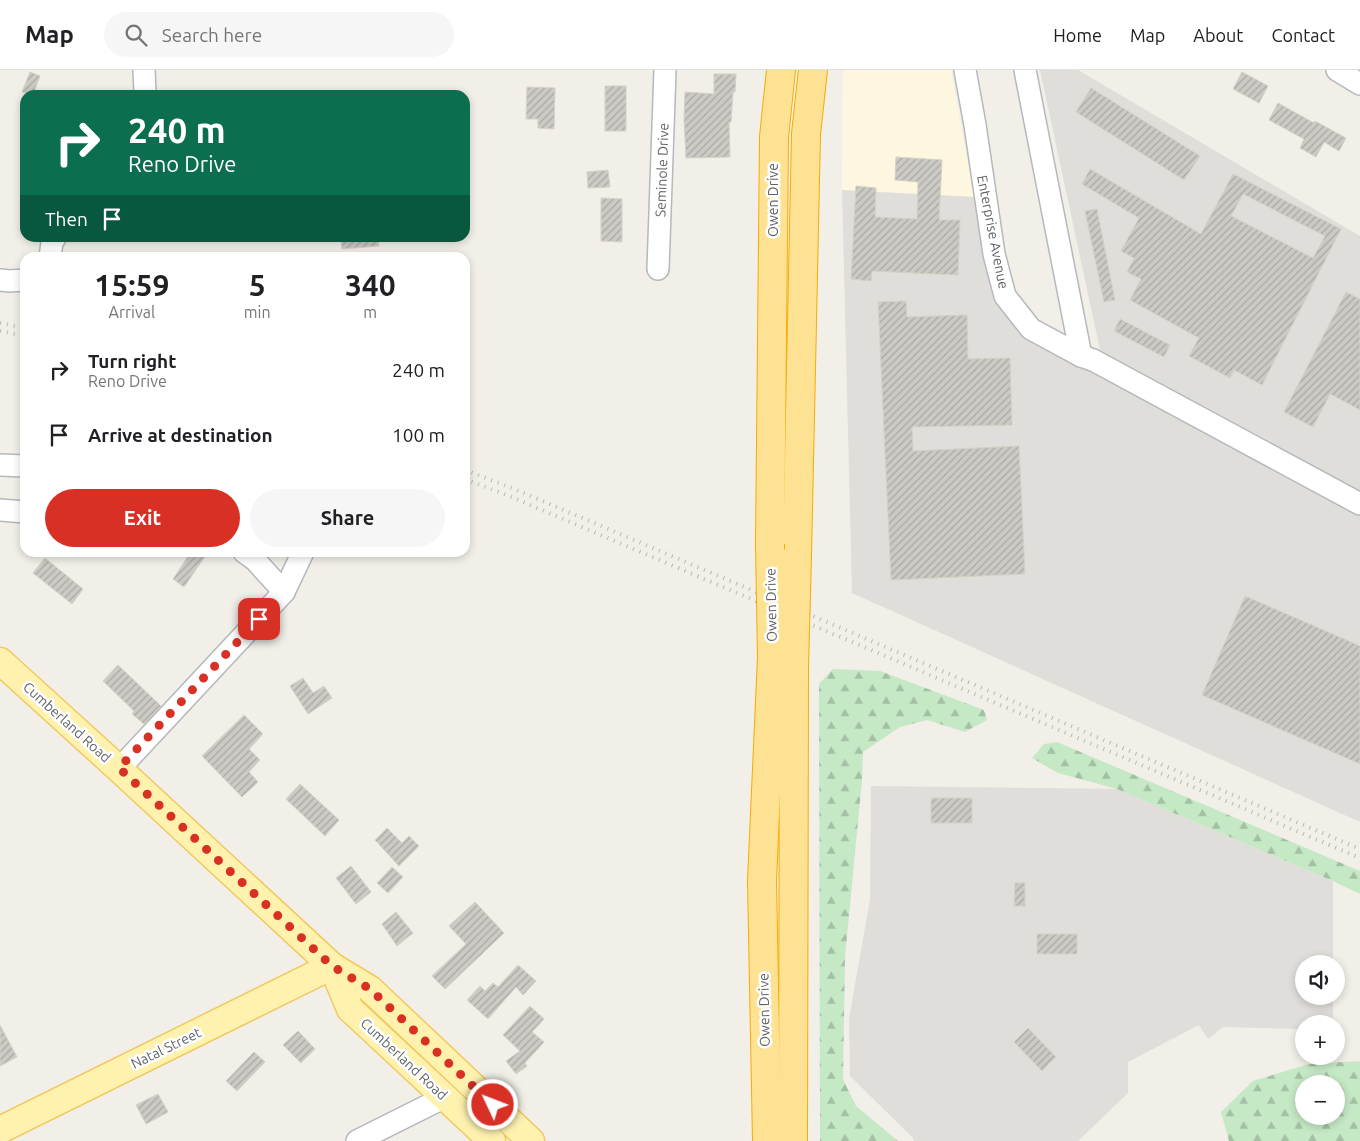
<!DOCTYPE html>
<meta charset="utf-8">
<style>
body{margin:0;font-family:Ubuntu,sans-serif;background:#f6f6f6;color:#202124;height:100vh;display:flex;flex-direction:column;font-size:19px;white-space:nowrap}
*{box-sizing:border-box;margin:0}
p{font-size:16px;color:#757577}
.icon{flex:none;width:28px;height:28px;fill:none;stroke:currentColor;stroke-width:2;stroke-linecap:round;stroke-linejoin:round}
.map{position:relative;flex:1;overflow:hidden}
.side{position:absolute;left:20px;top:182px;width:450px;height:305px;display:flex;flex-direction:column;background:#fff;border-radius:15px;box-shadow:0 2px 8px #0003}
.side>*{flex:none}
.hud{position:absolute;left:20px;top:20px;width:450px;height:152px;border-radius:15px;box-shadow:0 2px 8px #0003;background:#0b6e4f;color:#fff;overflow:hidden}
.fabs{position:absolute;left:1295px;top:885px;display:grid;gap:10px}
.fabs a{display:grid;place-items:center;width:50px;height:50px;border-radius:50%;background:#fff;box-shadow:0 2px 8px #0003;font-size:25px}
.pin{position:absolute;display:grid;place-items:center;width:42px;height:42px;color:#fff;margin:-21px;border-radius:10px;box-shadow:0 2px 8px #0006}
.me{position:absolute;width:55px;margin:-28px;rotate:313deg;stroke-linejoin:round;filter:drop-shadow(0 0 4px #0008)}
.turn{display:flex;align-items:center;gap:18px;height:105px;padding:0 25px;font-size:22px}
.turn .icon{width:65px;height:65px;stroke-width:2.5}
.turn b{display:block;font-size:35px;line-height:42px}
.then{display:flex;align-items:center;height:48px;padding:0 25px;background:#0003;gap:10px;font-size:19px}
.eta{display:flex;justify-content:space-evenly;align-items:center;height:85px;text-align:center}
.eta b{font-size:30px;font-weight:600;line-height:35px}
.action{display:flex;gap:10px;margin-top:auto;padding:10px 25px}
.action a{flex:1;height:58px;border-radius:30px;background:#d93025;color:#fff;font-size:20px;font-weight:600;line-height:58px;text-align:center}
.action a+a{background:#f6f6f6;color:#202124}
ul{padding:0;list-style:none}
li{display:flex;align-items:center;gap:15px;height:65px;padding:0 25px}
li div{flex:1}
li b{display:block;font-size:19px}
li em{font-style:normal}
header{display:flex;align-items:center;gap:30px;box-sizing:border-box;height:70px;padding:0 25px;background:#fff;border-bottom:1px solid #e0e0e0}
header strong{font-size:24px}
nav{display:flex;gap:28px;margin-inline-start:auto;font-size:18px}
.search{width:350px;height:45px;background:#f6f6f6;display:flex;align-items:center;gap:12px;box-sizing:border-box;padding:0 18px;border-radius:28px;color:#757577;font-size:19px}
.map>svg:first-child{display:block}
.commercial{fill:#fef7e0}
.industrial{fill:#e0deda}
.forest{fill:url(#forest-firs);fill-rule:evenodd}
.building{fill:url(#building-hatch);stroke:#d6d1c6;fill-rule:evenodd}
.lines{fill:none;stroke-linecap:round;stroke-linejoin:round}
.minor-casing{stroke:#b5b8bc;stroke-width:24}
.major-casing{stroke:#f2c960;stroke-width:29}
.highway-casing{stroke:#f9ab00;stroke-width:30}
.minor{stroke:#fff;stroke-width:21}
.major{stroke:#fff2af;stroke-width:26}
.highway{stroke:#fde293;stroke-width:28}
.rail{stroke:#b6b7b8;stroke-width:4;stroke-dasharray:1 6;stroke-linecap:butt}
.highway-bridge-casing{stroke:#f9ab00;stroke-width:30;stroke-linecap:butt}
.highway-bridge{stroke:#fde293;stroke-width:28}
.route{stroke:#d93025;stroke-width:9;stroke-dasharray:0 16.2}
.labels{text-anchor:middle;stroke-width:5;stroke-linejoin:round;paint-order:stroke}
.street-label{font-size:14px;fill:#5f6368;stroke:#fff}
</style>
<header>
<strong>Map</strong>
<div class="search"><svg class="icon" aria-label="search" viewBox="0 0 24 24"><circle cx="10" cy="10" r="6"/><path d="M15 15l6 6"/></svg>Search here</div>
<nav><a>Home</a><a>Map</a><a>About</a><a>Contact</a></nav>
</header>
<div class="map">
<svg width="1360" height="1071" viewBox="0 0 1360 1071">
<defs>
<pattern id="forest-firs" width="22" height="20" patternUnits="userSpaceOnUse" patternTransform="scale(1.25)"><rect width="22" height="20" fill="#c5e8c5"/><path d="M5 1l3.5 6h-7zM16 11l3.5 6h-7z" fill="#a3c0a4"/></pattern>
<pattern id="building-hatch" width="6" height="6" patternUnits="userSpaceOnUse" patternTransform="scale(1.25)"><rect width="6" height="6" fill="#cccac5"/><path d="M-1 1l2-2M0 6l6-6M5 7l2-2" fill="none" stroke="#a9a8a4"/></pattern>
</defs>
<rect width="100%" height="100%" fill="#f1efe8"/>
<path class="commercial" d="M843 0H951L974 127 842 120Z"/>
<g class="industrial">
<path d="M1040 0H1078L1360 166V752L852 523 842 120 974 127 993 220 1009 248 1025 269 1106 308Z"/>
<path d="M871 716 1117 719 1333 811V894H1304V926H1333V954H1304V959L1223 957 1208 969 1199 955 1128 992V1023L1078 1071H913L914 1069 850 1006 849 949 870 829Z"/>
</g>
<g class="forest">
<path d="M833 599 880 601 984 640 987 650 965 662 927 650 900 657 863 682 862 710 845 887 843 1009 856 1036 898 1071H820L819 614Z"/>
<path d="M1057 672 1360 801V824L1333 811 1117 719 1058 703 1032 688 1044 674Z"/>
<path d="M1360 991V1071H1229L1221 1042 1253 1011 1309 994ZM1304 1014H1336V1046H1304Z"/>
</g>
<g class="building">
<path d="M30 2 40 6 33 25 22 22Z"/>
<path d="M1242 2 1268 16 1259 33 1233 19Z"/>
<path d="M714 4H736L735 22H733L731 52H729L730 87 686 88 684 49 685 22 714 24Z"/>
<rect x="605" y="16" width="21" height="45"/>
<path d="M527 17 555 18 554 59 538 58V49H526Z"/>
<path d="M1091 18 1200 86 1184 110 1076 42Z"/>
<path d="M1278 33 1314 53 1315 51 1346 68 1339 81 1324 72 1316 87 1300 78 1304 69 1269 50Z"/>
<path d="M896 87 942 90 939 150H960L958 205 872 201 871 211 851 209 856 116 876 118 875 147 917 149 918 112 895 110Z"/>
<path d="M1090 99 1201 164 1233 104 1341 159 1262 315 1234 300 1230 308 1189 286 1199 268 1130 230 1141 209 1127 202 1134 188 1121 181 1139 148 1082 114ZM1243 124 1325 166 1313 188 1231 146Z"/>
<path d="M608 100 610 117 588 118 587 102Z"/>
<path d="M601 128 622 129V172L601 171Z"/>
<path d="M1097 139 1115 230 1104 232 1085 141Z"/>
<path d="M341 168H378L379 176 342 179Z"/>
<path d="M1346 222 1360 229V340L1330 324 1313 357 1284 342Z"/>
<path d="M906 231 907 247 967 245 968 289 1010 288 1012 355 912 357 913 381 1019 376 1025 504 891 510 878 232Z"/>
<path d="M1120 249 1170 275 1164 287 1114 261Z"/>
<path d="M191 482H208L184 517 173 509Z"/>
<path d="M45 488 83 519 72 534 33 503Z"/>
<path d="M1245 526 1360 576V694L1202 625Z"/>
<path d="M118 595 161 636 144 654 132 644 134 641 103 611Z"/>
<path d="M303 608 313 623 324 616 332 628 308 644 290 616Z"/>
<path d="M244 645 263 664 249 679 260 690 249 702 258 712 242 727 202 686Z"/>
<path d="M300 714 339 750 325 766 286 729Z"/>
<rect x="931" y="728" width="41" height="25"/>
<path d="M387 758 402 773 409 766 419 776 399 796 375 770Z"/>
<path d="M351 796 371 822 356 834 336 808Z"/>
<path d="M392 797 403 807 388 823 377 813Z"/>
<path d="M1015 813H1025V836H1014Z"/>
<path d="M475 832 504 863 445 919 432 906 466 874 449 856Z"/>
<path d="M396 842 413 863 397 876 382 854Z"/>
<rect x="1037" y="864" width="40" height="20"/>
<path d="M518 895 536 911 523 925 516 917 488 949 467 930 480 916 485 921 493 913 498 917Z"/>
<path d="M530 936 544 949 532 962 544 972 525 993 527 996 516 1004 506 991 520 981 503 965Z"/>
<path d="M0 955 17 987 0 996Z"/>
<path d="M1028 958 1056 987 1042 1001 1014 972Z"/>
<path d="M298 961 315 979 301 993 283 975Z"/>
<path d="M254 982 265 992 237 1021 226 1011Z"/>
<path d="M158 1024 168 1042 146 1054 136 1035Z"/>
</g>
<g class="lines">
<g class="minor-casing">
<g id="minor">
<path d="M965 0 975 55 994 184 1005 226 1031 259 1081 286"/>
<path d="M1025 0 1081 286 1093 290 1360 434"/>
<path d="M1337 0 1360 14"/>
<path d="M144 25 145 22 144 0"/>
<path d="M50 188 52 172 55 168"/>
<path d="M658 199 665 0"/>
<path d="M0 210 9 211 25 210"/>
<path d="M0 395 25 396"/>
<path d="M0 440 25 442"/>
<path d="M244 482 255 490 284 522"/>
<path d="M119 699 284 522 303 482"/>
<path d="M357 1071 445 1027"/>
</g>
</g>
<g class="major-casing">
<g id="major">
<path d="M0 591 119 699 332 896 370 919 531 1071"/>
<path d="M332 896 350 939 492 1071"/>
<path d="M0 1060 332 896"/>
</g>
</g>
<g class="highway-casing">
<g id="highway">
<path d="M770 474 774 67 781 0"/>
<path d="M797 486 806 64 813 0"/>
<path d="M767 1071 762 811 772 587"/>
<path d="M793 1071 794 598"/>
</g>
</g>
<use href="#minor" class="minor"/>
<use href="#major" class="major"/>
<use href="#highway" class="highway"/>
<g class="rail">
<path d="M0 253 25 258"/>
<path d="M0 261 25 266"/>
<path d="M465 400 512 418 1360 779"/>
<path d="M465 409 509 426 1360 788"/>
</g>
<g class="highway-bridge-casing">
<g id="highway-bridge">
<path d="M770 474 772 587"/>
<path d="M794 598 797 486"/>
</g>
</g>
<use href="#highway-bridge" class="highway-bridge"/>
</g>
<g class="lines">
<path class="route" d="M259 549 119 698 332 896 370 919 493 1035"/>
</g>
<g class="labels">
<g class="street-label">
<text transform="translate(662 100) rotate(-88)" y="5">Seminole Drive</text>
<text transform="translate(773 130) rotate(-90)" y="5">Owen Drive</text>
<text transform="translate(993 162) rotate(79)" y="5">Enterprise Avenue</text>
<text transform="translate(771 535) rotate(-91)" y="5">Owen Drive</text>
<text transform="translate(67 652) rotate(42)" y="5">Cumberland Road</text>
<text transform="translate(764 940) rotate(-91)" y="5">Owen Drive</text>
<text transform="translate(166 978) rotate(-26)" y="5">Natal Street</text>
<text transform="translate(404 989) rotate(43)" y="5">Cumberland Road</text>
</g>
</g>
</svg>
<div class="fabs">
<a><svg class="icon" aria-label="sound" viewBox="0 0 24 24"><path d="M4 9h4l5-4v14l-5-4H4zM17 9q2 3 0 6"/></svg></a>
<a>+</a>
<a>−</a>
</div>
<div class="pin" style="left:259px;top:549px;background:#d93025"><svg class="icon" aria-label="arrive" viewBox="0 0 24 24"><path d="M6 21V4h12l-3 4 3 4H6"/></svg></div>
<svg class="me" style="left:493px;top:1035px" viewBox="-20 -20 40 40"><circle r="17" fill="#d93025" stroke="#fff" stroke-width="3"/><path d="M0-11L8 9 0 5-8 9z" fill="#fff"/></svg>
<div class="hud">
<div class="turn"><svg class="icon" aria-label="right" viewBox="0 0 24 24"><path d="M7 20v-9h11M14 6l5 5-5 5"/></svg><div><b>240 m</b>Reno Drive</div></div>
<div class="then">Then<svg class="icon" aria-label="arrive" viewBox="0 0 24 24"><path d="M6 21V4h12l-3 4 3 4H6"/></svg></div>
</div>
<section class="side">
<div class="eta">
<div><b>15:59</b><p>Arrival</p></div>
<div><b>5</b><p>min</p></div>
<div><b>340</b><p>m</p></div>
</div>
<ul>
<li><svg class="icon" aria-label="right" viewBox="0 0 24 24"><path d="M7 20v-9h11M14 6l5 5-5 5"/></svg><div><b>Turn right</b><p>Reno Drive</p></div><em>240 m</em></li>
<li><svg class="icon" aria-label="arrive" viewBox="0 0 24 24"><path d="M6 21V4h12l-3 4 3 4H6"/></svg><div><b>Arrive at destination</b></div><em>100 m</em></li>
</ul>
<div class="action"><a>Exit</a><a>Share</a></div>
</section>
</div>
